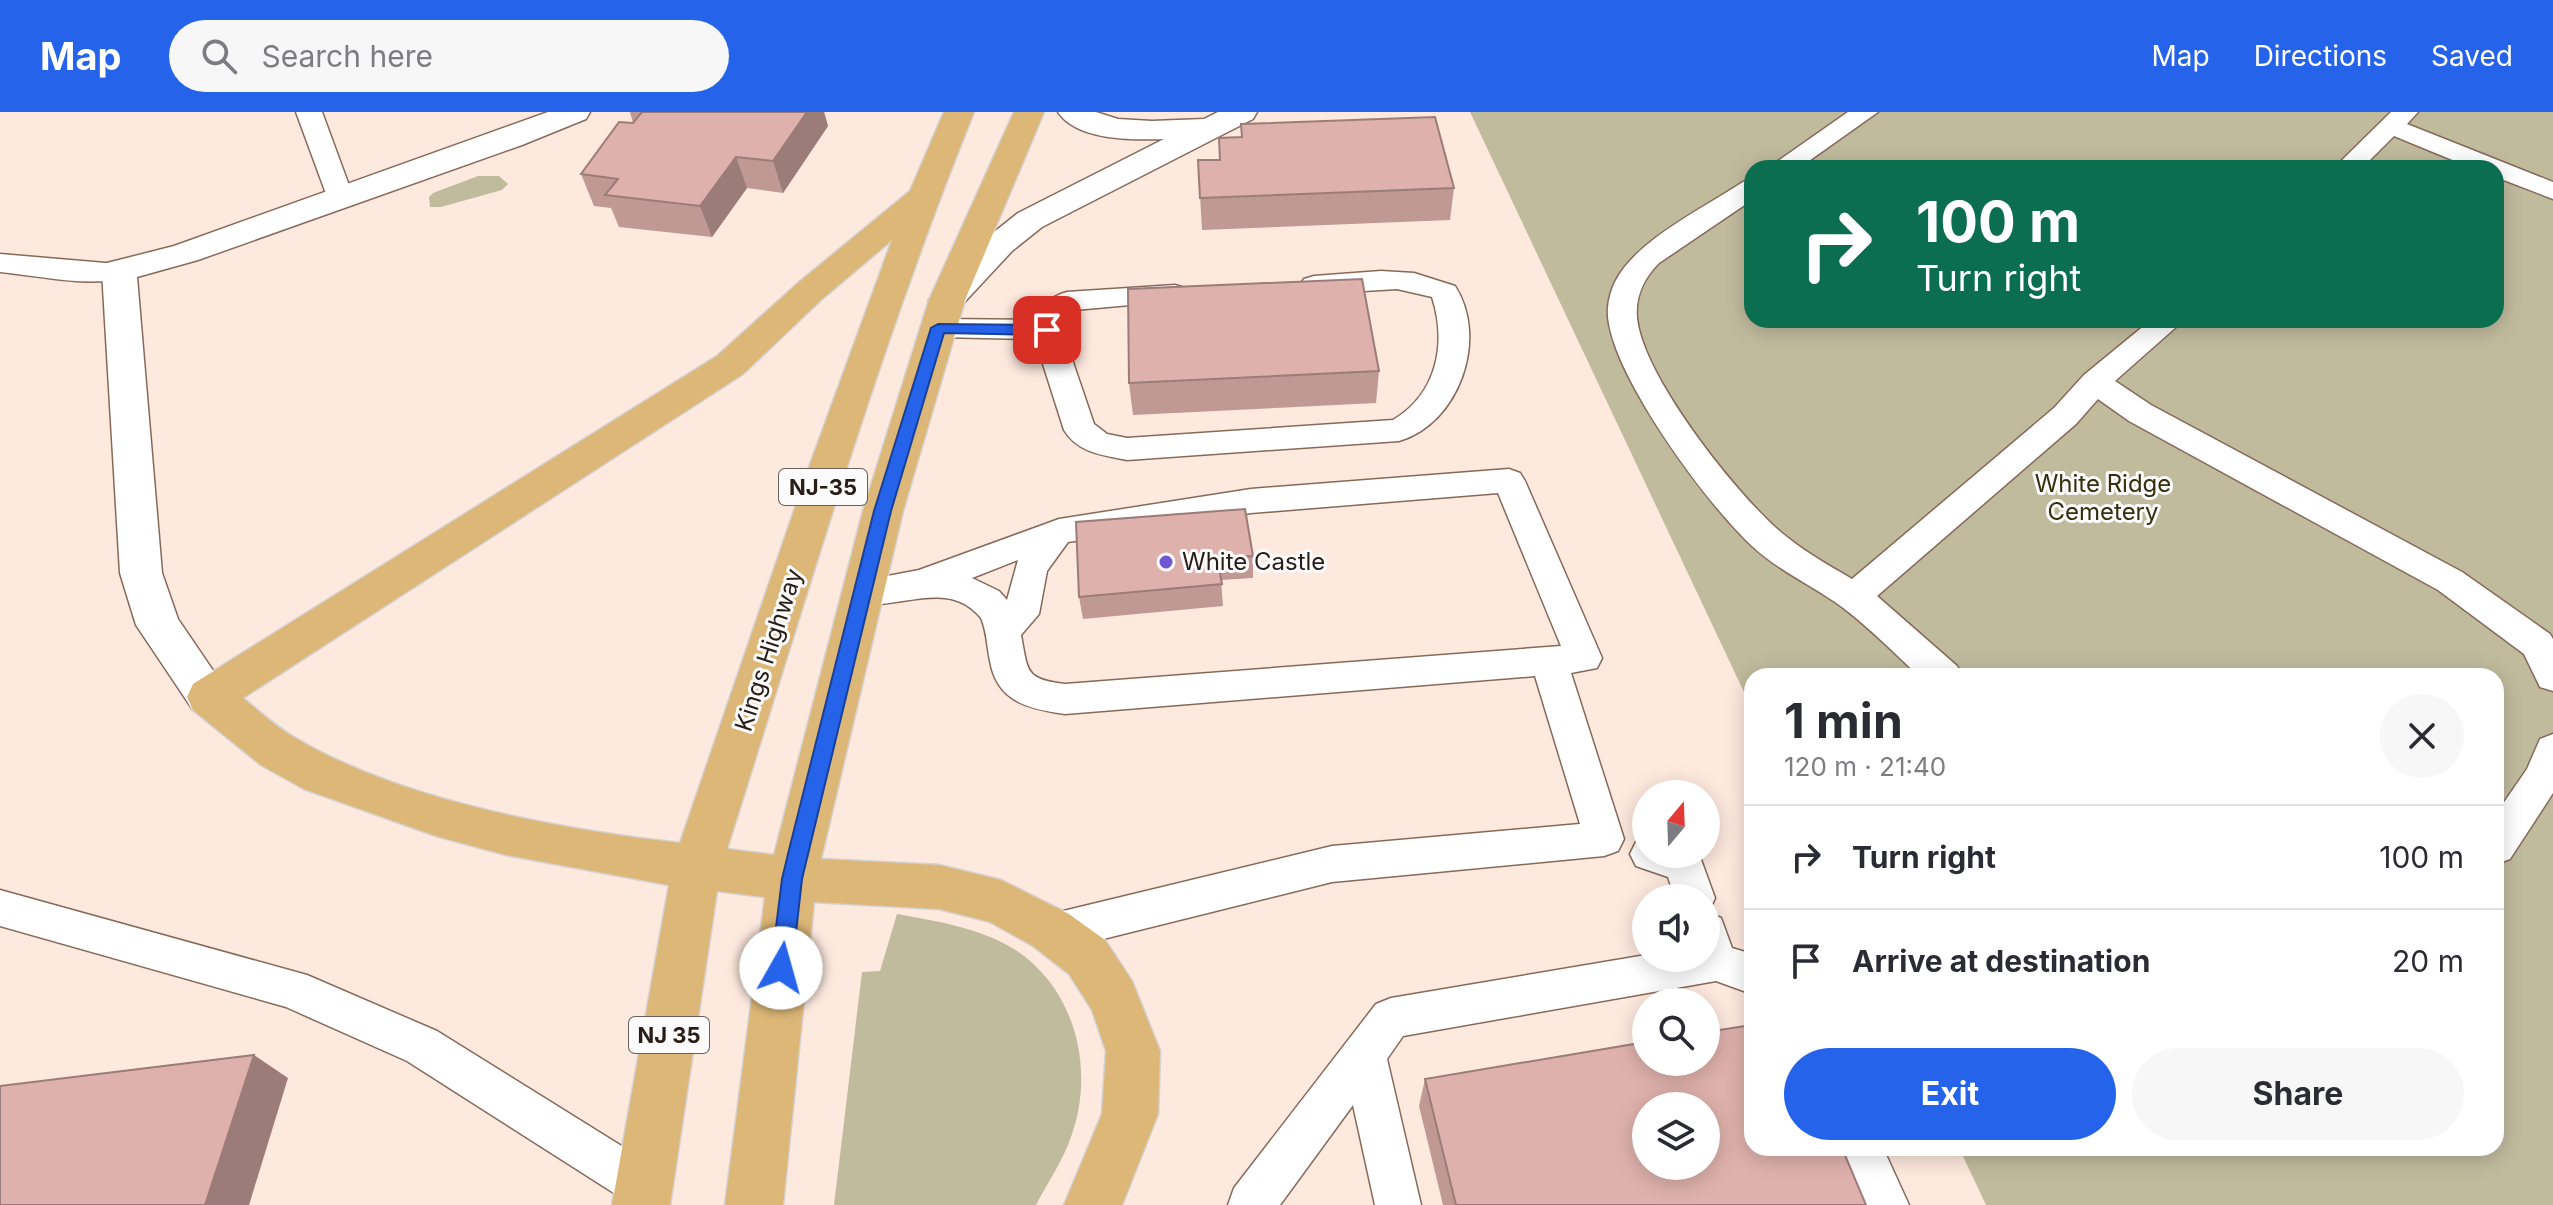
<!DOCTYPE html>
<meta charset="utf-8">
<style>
body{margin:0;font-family:Inter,sans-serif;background:#f7f7f7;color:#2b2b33;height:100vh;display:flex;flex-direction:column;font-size:30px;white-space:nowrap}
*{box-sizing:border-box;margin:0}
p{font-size:26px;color:#7c7c81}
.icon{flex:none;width:44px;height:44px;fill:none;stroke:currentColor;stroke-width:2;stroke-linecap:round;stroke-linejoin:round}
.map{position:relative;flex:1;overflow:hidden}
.sheet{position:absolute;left:1744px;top:556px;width:760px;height:488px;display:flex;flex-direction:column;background:#fff;border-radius:24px;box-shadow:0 4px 20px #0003}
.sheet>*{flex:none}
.guide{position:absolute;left:1744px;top:48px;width:760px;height:168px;border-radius:24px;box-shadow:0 4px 20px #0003;background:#0b6e4f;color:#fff;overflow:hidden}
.needle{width:52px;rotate:19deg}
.tools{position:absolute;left:1632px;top:668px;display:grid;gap:16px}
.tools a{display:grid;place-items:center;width:88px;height:88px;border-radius:50%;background:#fff;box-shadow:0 4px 20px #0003;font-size:40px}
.pin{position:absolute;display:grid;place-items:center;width:68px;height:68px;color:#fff;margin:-34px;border-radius:16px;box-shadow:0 4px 12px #0006}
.me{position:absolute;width:88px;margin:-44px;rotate:7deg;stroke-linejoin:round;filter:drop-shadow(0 0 6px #0008)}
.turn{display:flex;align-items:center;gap:28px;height:168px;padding:0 40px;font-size:36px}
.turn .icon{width:104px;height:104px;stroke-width:2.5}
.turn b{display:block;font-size:56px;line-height:68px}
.round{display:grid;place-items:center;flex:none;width:84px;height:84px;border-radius:42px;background:#f7f7f7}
.overview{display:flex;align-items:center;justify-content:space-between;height:136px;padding:0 40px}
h1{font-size:48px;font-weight:700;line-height:60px}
.button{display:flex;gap:16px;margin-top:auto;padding:16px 40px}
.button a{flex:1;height:92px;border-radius:48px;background:#2563eb;color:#fff;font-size:32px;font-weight:700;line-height:92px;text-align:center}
.button a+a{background:#f7f7f7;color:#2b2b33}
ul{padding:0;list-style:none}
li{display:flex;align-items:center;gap:24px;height:104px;padding:0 40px;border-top:2px solid #e1e1e2}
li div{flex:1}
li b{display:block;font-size:30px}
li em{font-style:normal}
header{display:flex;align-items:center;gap:48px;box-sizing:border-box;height:112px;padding:0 40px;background:#2563eb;color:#fff}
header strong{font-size:38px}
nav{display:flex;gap:44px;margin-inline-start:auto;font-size:28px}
.search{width:560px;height:72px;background:#f7f7f7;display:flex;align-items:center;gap:20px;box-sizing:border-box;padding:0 28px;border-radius:44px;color:#7c7c81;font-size:30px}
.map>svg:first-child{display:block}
.green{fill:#c1bb9e;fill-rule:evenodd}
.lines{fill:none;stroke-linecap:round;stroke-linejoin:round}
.lane-casing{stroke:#876959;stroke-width:3}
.street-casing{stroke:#876959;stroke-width:3}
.secondary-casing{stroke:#876959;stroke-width:3}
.primary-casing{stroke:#d4d2d1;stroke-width:3}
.lane{fill:#fff;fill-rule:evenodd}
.street{fill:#fff;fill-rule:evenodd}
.secondary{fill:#fff;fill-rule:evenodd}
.primary{fill:#ddb777;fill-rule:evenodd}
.wall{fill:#c09894}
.shaded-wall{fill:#9c7c78}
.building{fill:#dfb1ac;stroke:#9c7c78;stroke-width:2;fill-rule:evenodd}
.route{fill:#2563eb;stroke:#184099;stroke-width:2}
.poi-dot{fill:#7158d2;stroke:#fbfbfb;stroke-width:3}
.labels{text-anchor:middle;stroke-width:6;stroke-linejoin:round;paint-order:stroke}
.shield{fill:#fbfbfb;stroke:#68605b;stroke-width:2}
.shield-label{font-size:22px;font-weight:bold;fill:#291d17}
.park-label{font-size:24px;fill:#352f0d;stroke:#fbfbfb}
.poi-label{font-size:24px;fill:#291d17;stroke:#fbfbfb;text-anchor:start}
.street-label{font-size:24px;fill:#291d17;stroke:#fbfbfb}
</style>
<header>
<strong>Map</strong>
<div class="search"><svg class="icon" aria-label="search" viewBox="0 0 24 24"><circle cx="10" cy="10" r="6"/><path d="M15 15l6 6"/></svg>Search here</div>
<nav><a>Map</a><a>Directions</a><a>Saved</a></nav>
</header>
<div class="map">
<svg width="2553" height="1093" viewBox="0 0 2553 1093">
<rect width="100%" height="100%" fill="#fee9de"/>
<g class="green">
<path d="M1470 0H2553V1093H1986L1959 1036H2496V564H1752V597ZM1752 56H2496V208H1752Z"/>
<path d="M478 64H499L508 72 502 78 441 95H430L429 85 433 81Z"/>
<path d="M897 802C936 809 980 816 1014 837 1075 876 1095 956 1072 1022 1064 1047 1048 1070 1036 1093H834L862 860 880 859Z"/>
</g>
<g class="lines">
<g class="lane-casing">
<g id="lane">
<path d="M296 0H322L354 87 351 93H331L328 87Z"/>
<path d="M1848 0H1878L1799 56H1768Z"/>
<path d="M2391 0H2418L2407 12 2553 70V87L2496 65V56H2472L2394 24 2362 56H2334Z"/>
<path d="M1752 68V88L1659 151C1644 166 1635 185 1637 206 1643 264 1732 376 1775 415 1798 436 1825 451 1852 467L2054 296 2084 263 2151 208H2184L2115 269 2151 293 2462 460 2550 522 2553 527V579L2540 575 2524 542 2438 478 2129 309 2098 287 2076 312 1877 484 1957 554 1962 564H1919C1894 541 1870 516 1842 495 1813 474 1779 459 1752 434 1706 391 1620 273 1609 212 1606 198 1609 183 1615 170 1636 128 1704 96 1743 70Z"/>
<path d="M0 142 129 153 133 159 129 165C89 176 41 164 0 160Z"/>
<path d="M1381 159 1414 161 1455 174C1489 226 1459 312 1399 329L1127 348C1103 343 1078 341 1064 318L1035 227 938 225 928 223 923 216 928 209 938 207 1035 208C1040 194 1052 184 1067 180L1175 173 1185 176 1189 182 1185 188 1075 198 1065 206 1062 218 1094 312 1107 322 1127 326 1393 308C1437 282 1447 232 1432 185L1397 177 1314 182 1304 179 1300 173 1304 167 1314 164Z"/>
<path d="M1509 357 1520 361 1525 369 1602 546 1597 556 1571 561 1624 727 1618 739 1604 744 1332 770 1055 839 1040 833 1034 820 1040 807 1055 801 1332 734 1580 712 1535 564 1065 602C1029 597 997 590 990 549 987 535 987 520 981 506 946 463 893 503 851 489L846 480 851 471 919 458 1059 407 1251 377ZM1498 381 1561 534 1065 572C1025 567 1028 560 1021 523L1039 502 1047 459 1068 430 1251 401ZM1018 448 1007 488 999 479 972 466Z"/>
<path d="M2553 622V681L2510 747 2496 752V702L2527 657 2540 627Z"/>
<path d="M1646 726V742H1699L1715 786 1709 799 1706 800V786H1675L1668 765 1636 754 1630 742 1636 730Z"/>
<path d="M0 778 307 863 437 919 660 1058 667 1074 660 1090 654 1093 628 1090 407 949 286 895 0 814Z"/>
<path d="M1706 800 1721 806 1732 836 1752 842V882L1716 869 1403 924 1387 947 1421 1093H1375L1353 993 1280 1093H1228L1234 1076 1376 892 1391 886 1646 843V846H1706Z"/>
<path d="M1836 1036H1883L1909 1093H1862Z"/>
</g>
</g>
<g class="street-casing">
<path id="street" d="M548 0H590L586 7 522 33 198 148 137 165 162 461 178 507 231 585 225 598 209 603 193 598 136 513 120 461 102 159 107 151 174 134Z"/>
</g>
<g class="secondary-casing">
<path id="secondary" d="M1058 0H1096L1118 7 1152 9 1204 7 1218 0H1257L1253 7 1042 115 1012 139 959 196 947 199 935 196 929 188 935 180 988 125 1018 101 1164 27C1133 28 1077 29 1058 0Z"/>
</g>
<g class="primary-casing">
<path id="primary" d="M944 0H974C877 240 805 491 727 737L774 743 863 399 929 188 1014 0H1044L965 188 903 399 821 747 939 753 1001 768 1069 802 1105 828 1132 869 1160 939 1158 1002 1122 1093H1064L1102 1002 1106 939 1092 898 1069 862 1033 834 990 810 939 797 814 790 783 1093H725L765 785 717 779 670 1093H612L669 773 506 743 436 724 304 677 261 653 193 598 187 585 193 572 717 244 798 171 910 79ZM892 128 808 358 680 731C558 717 403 689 297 627 277 616 260 600 243 586L743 262 822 187Z"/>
</g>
<use href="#lane" class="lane"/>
<use href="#street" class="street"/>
<use href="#secondary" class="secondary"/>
<use href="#primary" class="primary"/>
</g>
<g class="wall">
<path d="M630 0H824L828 14 783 81 747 76 712 125 619 115 611 96 594 94 581 62 633 11Z"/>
<path d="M1241 12 1454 76 1450 108 1202 118 1198 48H1220L1219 26 1241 25Z"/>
<path d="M1379 259 1376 291 1133 303 1129 271Z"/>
<path d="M1076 410 1253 444V466L1221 468 1223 494 1083 507 1079 485Z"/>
<path d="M1425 967 1866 1093H1443L1419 994Z"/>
</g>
<g class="shaded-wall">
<path d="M807 0H824L828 14 783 81 773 49Z"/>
<path d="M736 45 747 76 712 125 700 94Z"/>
<path d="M254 943 288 966 249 1093H205Z"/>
</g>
<g class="building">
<path d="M642 0H807L773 49 736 45 700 94 605 83 618 67 581 62 619 10 633 11Z"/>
<path d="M1435 5 1454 76 1200 86 1198 48H1220L1219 26 1242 25 1241 12Z"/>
<path d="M1362 167 1379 259 1129 271 1128 177Z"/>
<path d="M1245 397 1253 444 1217 446 1222 472 1079 485 1076 410Z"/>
<path d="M1752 913V1036H1842L1866 1093H1456L1425 967 1646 930V950H1706V920ZM1646 994H1706V1054H1646Z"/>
<path d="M254 943 205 1093H0V974Z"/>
</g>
<path class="route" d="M938 212 1047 213 1055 218 1047 223 944 221 891 399 809 738 802 767 792 856 789 863 781 866 774 863 771 856 782 767 789 738 874 399 931 216Z"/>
<circle class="poi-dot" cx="1166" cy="450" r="8"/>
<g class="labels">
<g class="shield">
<rect x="779" y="357" width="88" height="36" rx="6"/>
<rect x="629" y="905" width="80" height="36" rx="6"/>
</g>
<g class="shield-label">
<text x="823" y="383">NJ-35</text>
<text x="669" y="931">NJ 35</text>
</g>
<g class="park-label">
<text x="2103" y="380">White Ridge<tspan x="2103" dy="28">Cemetery</tspan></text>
</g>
<g class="poi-label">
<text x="1182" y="458">White Castle</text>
</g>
<g class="street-label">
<text transform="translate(769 538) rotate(-72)" y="8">Kings Highway</text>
</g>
</g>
</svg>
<div class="tools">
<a><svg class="needle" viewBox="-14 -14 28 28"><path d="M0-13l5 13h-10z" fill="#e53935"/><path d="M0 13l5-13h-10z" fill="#7c7c81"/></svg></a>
<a><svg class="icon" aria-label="sound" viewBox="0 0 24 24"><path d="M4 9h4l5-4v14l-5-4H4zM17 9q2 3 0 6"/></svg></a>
<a><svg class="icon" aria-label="search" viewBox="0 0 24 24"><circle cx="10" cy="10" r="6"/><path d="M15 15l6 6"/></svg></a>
<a><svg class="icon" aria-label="layers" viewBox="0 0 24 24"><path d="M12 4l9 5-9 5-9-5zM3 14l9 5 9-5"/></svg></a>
</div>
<div class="pin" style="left:1047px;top:218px;background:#d93025"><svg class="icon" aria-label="arrive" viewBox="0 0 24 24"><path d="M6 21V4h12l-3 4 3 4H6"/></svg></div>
<svg class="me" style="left:781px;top:856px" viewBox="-20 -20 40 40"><circle r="19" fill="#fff"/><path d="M0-13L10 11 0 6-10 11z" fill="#2563eb"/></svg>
<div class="guide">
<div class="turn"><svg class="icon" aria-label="right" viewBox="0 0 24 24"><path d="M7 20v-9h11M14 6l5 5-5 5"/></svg><div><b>100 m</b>Turn right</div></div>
</div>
<section class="sheet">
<div class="overview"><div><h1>1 min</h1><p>120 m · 21:40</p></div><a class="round"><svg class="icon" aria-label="close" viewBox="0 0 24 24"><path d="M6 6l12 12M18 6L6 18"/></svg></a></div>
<ul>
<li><svg class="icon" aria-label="right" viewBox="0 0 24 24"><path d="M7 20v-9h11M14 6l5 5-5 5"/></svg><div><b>Turn right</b></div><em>100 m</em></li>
<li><svg class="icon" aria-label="arrive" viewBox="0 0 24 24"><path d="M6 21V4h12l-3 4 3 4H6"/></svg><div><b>Arrive at destination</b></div><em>20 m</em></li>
</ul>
<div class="button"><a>Exit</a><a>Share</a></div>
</section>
</div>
